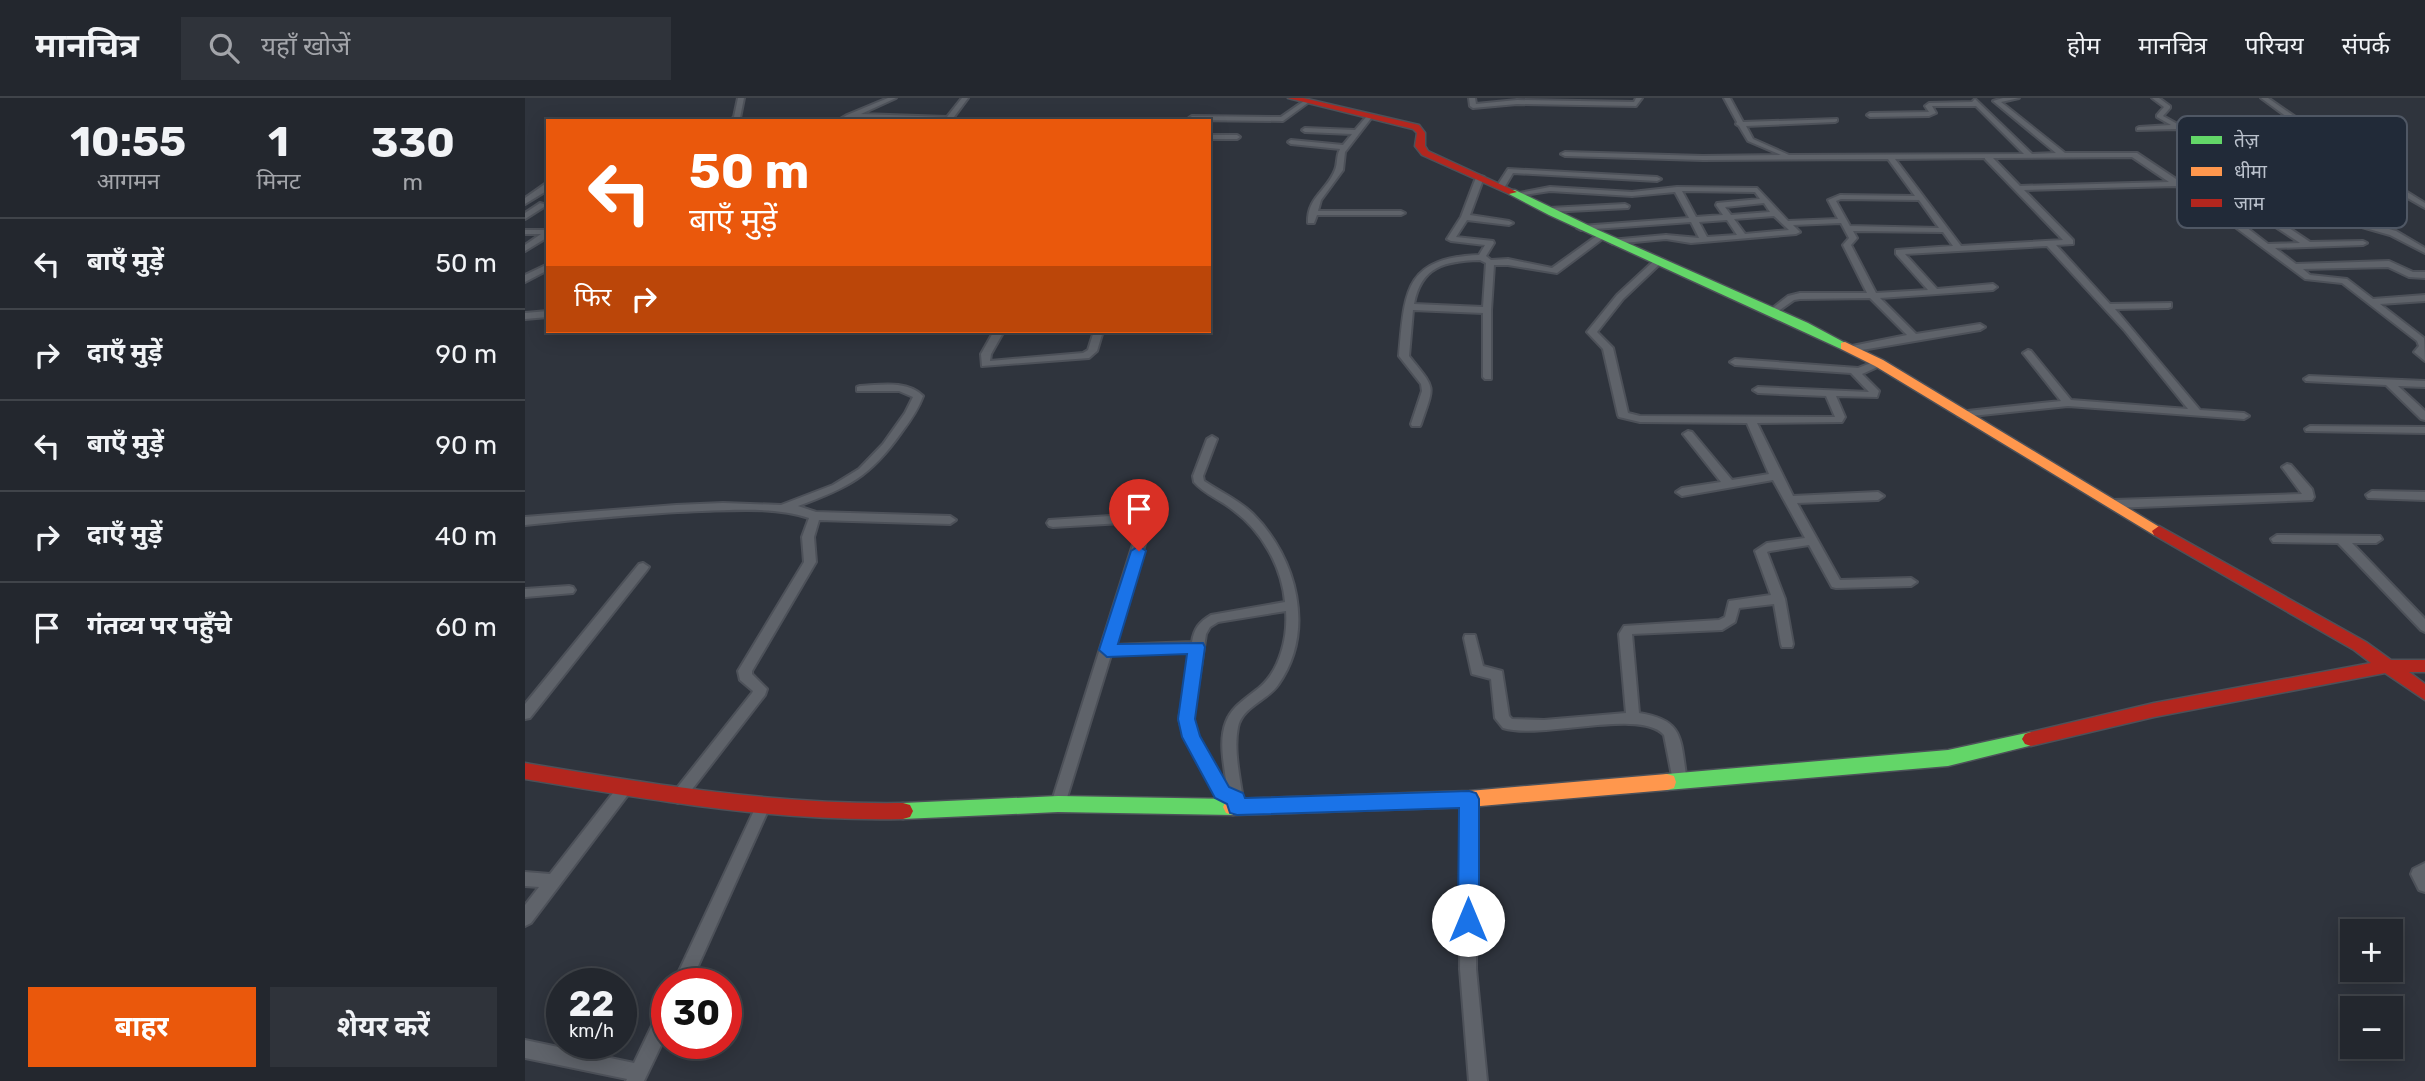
<!DOCTYPE html>
<html lang="hi">
<meta charset="utf-8">
<style>
body{margin:0;font-family:Rubik,"Noto Sans Devanagari",sans-serif;background:#2f333a;color:#f1f3f6;height:100vh;display:flex;flex-direction:column;font-size:26px;white-space:nowrap}
*{box-sizing:border-box;margin:0}
p{font-size:23px;color:#a3a5aa}
.icon{flex:none;width:38px;height:38px;fill:none;stroke:currentColor;stroke-width:2;stroke-linecap:round;stroke-linejoin:round}
.map{position:relative;flex:1;overflow:hidden}
.side{display:flex;flex-direction:column;background:#23272e;width:525px}
.side>*{flex:none}
.banner{position:absolute;left:21px;top:21px;width:665px;height:214px;border-radius:0px;box-shadow:0 4px 18px #0003,0 0 0 2px #40444a;background:#ea580c;color:#fff;overflow:hidden}
.fabs{position:absolute;left:1815px;top:821px;display:grid;gap:14px}
.fabs a{display:grid;place-items:center;width:63px;height:63px;border-radius:0px;background:#23272e;box-shadow:0 4px 18px #0003,0 0 0 2px #40444a;font-size:35px}
.speed{position:absolute;left:21px;top:870px;display:flex;gap:14px;font-size:35px;font-weight:700;text-align:center}
.speed>*{display:grid;place-content:center;width:91px;height:91px;border-radius:50%;background:#23272e;box-shadow:0 4px 18px #0003,0 0 0 2px #40444a;line-height:1}
.speed small{font-size:18px;font-weight:400}
.speed .limit{border:10px solid #d22;background:#fff;color:#111}
.pin{position:absolute;display:grid;place-items:center;width:60px;height:60px;color:#fff;margin:-72px -30px;border-radius:50% 50% 50% 0;rotate:-45deg;box-shadow:0 0 7px #0007}
.pin .icon{rotate:45deg}
.me{position:absolute;width:77px;margin:-38px;rotate:0deg;stroke-linejoin:round;filter:drop-shadow(0 0 5px #0008)}
.turn{display:flex;align-items:center;gap:24px;height:147px;padding:0 28px;font-size:32px}
.turn .icon{width:91px;height:91px;stroke-width:2.5}
.turn b{display:block;font-size:49px;line-height:60px}
.then{display:flex;align-items:center;height:66px;padding:0 28px;background:#0003;gap:14px;font-size:26px}
.eta{display:flex;justify-content:space-evenly;align-items:center;height:119px;text-align:center}
.eta b{font-size:42px;font-weight:700;line-height:49px}
.action{display:flex;gap:14px;margin-top:auto;padding:14px 28px}
.action a{flex:1;height:80px;border-radius:0px;background:#ea580c;color:#fff;font-size:28px;font-weight:700;line-height:80px;text-align:center}
.action a+a{background:#2f333a;color:#f1f3f6}
ul{padding:0;list-style:none}
li{display:flex;align-items:center;gap:21px;height:91px;padding:0 28px;border-top:2px solid #40444a}
li div{flex:1}
li b{display:block;font-size:26px}
li em{font-style:normal}
header{display:flex;align-items:center;gap:42px;box-sizing:border-box;height:98px;padding:0 35px;background:#23272e;border-bottom:2px solid #40444a}
header strong{font-size:33px}
nav{display:flex;gap:38px;margin-inline-start:auto;font-size:24px}
.search{width:490px;height:63px;background:#2f333a;display:flex;align-items:center;gap:18px;box-sizing:border-box;padding:0 24px;border-radius:0px;color:#a3a5aa;font-size:26px}
main{display:flex;flex:1;min-height:0}
.map>svg:first-child{display:block}
.lines{fill:none;stroke-linecap:round;stroke-linejoin:round}
.street-casing{stroke:#4d5159;stroke-width:4}
.fast-casing{stroke:#4d5159;stroke-width:3}
.slow-casing{stroke:#4d5159;stroke-width:3}
.jam-casing{stroke:#4d5159;stroke-width:3}
.street{fill:#5f636a;fill-rule:evenodd}
.fast{fill:#63d668;fill-rule:evenodd}
.slow{fill:#ff974d;fill-rule:evenodd}
.jam{fill:#b3261e;fill-rule:evenodd}
.route{fill:#1a73e8;stroke:#114b97;stroke-width:2}
.key{fill:#212a38;stroke:#4f5764;stroke-width:2}
.key-label{font-size:19px;fill:#bac1cc}
</style>
<header>
<strong>मानचित्र</strong>
<div class="search"><svg class="icon" aria-label="search" viewBox="0 0 24 24"><circle cx="10" cy="10" r="6"/><path d="M15 15l6 6"/></svg>यहाँ खोजें</div>
<nav><a>होम</a><a>मानचित्र</a><a>परिचय</a><a>संपर्क</a></nav>
</header>
<main>
<section class="side">
<div class="eta">
<div><b>10:55</b><p>आगमन</p></div>
<div><b>1</b><p>मिनट</p></div>
<div><b>330</b><p>m</p></div>
</div>
<ul>
<li><svg class="icon" aria-label="left" viewBox="0 0 24 24"><path d="M17 20v-9H6M10 6l-5 5 5 5"/></svg><div><b>बाएँ मुड़ें</b></div><em>50 m</em></li>
<li><svg class="icon" aria-label="right" viewBox="0 0 24 24"><path d="M7 20v-9h11M14 6l5 5-5 5"/></svg><div><b>दाएँ मुड़ें</b></div><em>90 m</em></li>
<li><svg class="icon" aria-label="left" viewBox="0 0 24 24"><path d="M17 20v-9H6M10 6l-5 5 5 5"/></svg><div><b>बाएँ मुड़ें</b></div><em>90 m</em></li>
<li><svg class="icon" aria-label="right" viewBox="0 0 24 24"><path d="M7 20v-9h11M14 6l5 5-5 5"/></svg><div><b>दाएँ मुड़ें</b></div><em>40 m</em></li>
<li><svg class="icon" aria-label="arrive" viewBox="0 0 24 24"><path d="M6 21V4h12l-3 4 3 4H6"/></svg><div><b>गंतव्य पर पहुँचे</b></div><em>60 m</em></li>
</ul>
<div class="action"><a>बाहर</a><a>शेयर करें</a></div>
</section>
<div class="map">
<svg width="1900" height="983" viewBox="0 0 1900 983">
<rect width="100%" height="100%" fill="#2f343d"/>
<g class="lines">
<g class="street-casing">
<g id="street">
<path d="M213 0H219L215 20 213 23H205L209 19Z"/>
<path d="M363 0H371L336 16 422 19 437 0H443L426 23 327 20 321 23H312L322 17Z"/>
<path d="M944 0H950L951 6 992 2 1109 4 1111 0H1117L1111 8 992 6 948 10 945 8Z"/>
<path d="M1199 0H1205L1218 24 1312 21V23L1310 24 1221 28 1228 41 1264 57 1499 56 1451 8H1407L1411 15 1404 18 1345 19 1342 17 1345 15 1404 14 1400 8 1404 5 1447 4 1450 1 1507 56 1531 55 1468 3 1478 0H1494L1476 4 1540 55H1612L1708 119 1743 146 1775 145 1728 114V110H1734L1785 144 1838 143 1842 145 1838 147 1750 150 1771 166 1864 163 1888 174H1900V180L1884 179 1863 169 1778 171 1785 177 1822 181 1848 201 1900 197V203L1855 206 1899 240 1900 263 1889 254 1894 248 1892 243 1817 185 1780 181 1702 123 1651 88 1499 92 1548 142V146L1531 147 1585 206 1646 205V209L1643 210 1590 211 1675 312 1719 315 1724 318 1719 321 1543 308 1437 319 1433 318V314L1536 303 1498 255 1503 252 1506 253 1546 302 1663 311 1600 233 1522 148 1380 156 1412 191 1468 186 1472 189 1468 192 1355 200 1391 236 1455 226 1460 229 1455 232 1325 254 1320 251 1322 249 1382 237 1345 200 1275 201 1269 202 1252 214 1245 212 1263 198 1275 195H1342L1318 147 1324 140 1316 125 1268 127 1275 134 1271 136 1166 145 1141 141 1088 146 1084 144 1085 142 1141 137 1174 140 1166 124 1056 132 1052 130 1056 128 1164 120 1150 94 1107 98 1025 93 993 98 989 96 1025 89 1107 94 1152 89 1232 90 1263 123 1313 121 1303 102 1315 97 1390 98 1363 61 1178 62 1040 58 1036 56 1040 54 1178 58 1256 57 1223 43 1214 28 1211 26 1212 24ZM1607 59 1644 84 1495 88 1468 60ZM1460 60V61L1538 142 1436 148 1370 61ZM1157 93 1230 94 1235 101 1192 105 1191 107 1198 117 1171 119ZM1316 101 1394 102 1414 130 1325 128 1311 103ZM1239 105 1245 114 1206 117 1200 109ZM1249 118 1264 132 1220 136 1209 121ZM1202 122 1212 137 1182 139 1174 124ZM1328 133 1418 134 1428 148 1371 152V156L1403 192 1351 195 1326 147 1332 140Z"/>
<path d="M1627 0H1634L1645 8V10L1638 18 1656 28 1718 77 1754 94 1784 97 1829 121 1871 133 1900 150V155L1865 137 1823 125 1779 101 1749 98 1712 81 1652 31 1612 32V30L1614 29 1646 27 1632 19V17L1639 9Z"/>
<path d="M1736 0H1743L1845 71 1900 105V110L1839 75Z"/>
<path d="M779 3 784 4 758 23 667 22 664 20 667 18 756 19Z"/>
<path d="M842 18 847 19 820 54 818 72 796 102 793 113H876L880 115 876 117H792L789 125H783C782 99 802 93 810 72 813 65 811 58 815 51L766 46 763 44 766 42 818 47 827 36 780 34 777 32 780 30 830 32Z"/>
<path d="M684 37H712L715 39 712 41H684Z"/>
<path d="M983 71 1132 79 1136 81 1132 83 988 75 979 90H973L972 88Z"/>
<path d="M952 77 959 79 945 117 984 123 988 125 984 127 942 122 931 139 968 143 969 145 961 158 966 162 983 161 1027 170 1073 137 1080 139 1032 175 983 167H969L966 212V281H960L958 279V215L888 212 884 258C911 292 910 285 896 326L895 328H887L886 326 897 293 896 286 874 258C880 193 879 160 954 157L960 147 926 143 922 141 936 119ZM955 162 961 165 958 209 889 206C896 168 920 163 955 162Z"/>
<path d="M20 86H23V92L0 106V100Z"/>
<path d="M15 105 22 107 0 121V115Z"/>
<path d="M1100 106 1104 108 1103 110 1024 114 1020 112 1024 110Z"/>
<path d="M0 132H23V139L0 153V147L16 136H0Z"/>
<path d="M1132 160 1139 162 1098 201 1072 234 1088 250 1103 315 1115 318 1310 319 1301 298 1233 295 1228 292 1233 289 1344 294 1326 275 1210 267 1205 264 1210 261 1333 270 1351 263H1357V267L1337 276 1354 293 1352 299 1311 298 1320 319 1317 324 1232 325 1268 398 1353 394 1359 398 1353 402 1272 405 1315 482 1386 480 1392 484 1386 488 1311 490 1307 489 1284 447 1245 453 1242 454 1260 501 1268 546 1267 549H1257L1256 546 1249 506 1214 510 1210 524 1197 532 1107 536 1114 615C1161 622 1155 643 1162 683L1160 687 1155 689 1150 687 1148 683 1139 637C1116 610 1017 642 978 630L970 620 966 581 947 576 939 540 940 537H950L958 568 977 573 984 618 987 621 1019 622 1101 615 1094 536 1099 528 1194 522 1200 519 1204 503 1246 497 1230 453 1242 445 1280 440 1248 382 1157 398 1151 394 1157 390 1196 384 1158 336 1163 333 1167 334 1207 382 1244 376 1222 325 1115 324 1094 319 1093 317 1078 251 1062 234 1092 197Z"/>
<path d="M23 166V172L0 184V177Z"/>
<path d="M23 213V219L0 221V215Z"/>
<path d="M469 233H479L466 256 465 263 558 255 563 252 569 233H578L572 253 564 260 457 268 456 256Z"/>
<path d="M1784 278 1900 283V289L1873 288 1900 313V322L1896 321 1861 287 1781 283 1779 281Z"/>
<path d="M335 288C356 287 382 282 398 298 393 312 385 323 376 335 345 379 322 390 273 408L291 414 425 418 431 422 425 426 294 422 289 439 291 464 227 573V576L242 591 240 597 158 703 153 705 148 703 146 699 148 695 227 595 228 593 215 582 213 573 279 464 277 439 284 420C250 409 212 412 177 413 118 415 59 421 0 427V419L151 407 198 405 256 407 308 387 334 371 358 346 380 315 388 299 374 293H332V289Z"/>
<path d="M1785 328 1900 329V335L1781 333 1780 331Z"/>
<path d="M687 338 692 341 678 378 679 383C695 394 714 402 728 416 772 460 791 533 753 587 743 602 717 609 713 629 708 654 716 684 719 709L717 713 712 715 707 713 704 705 692 698 659 639 654 621 666 554 586 557 540 706 538 710 533 712 528 710 526 706 615 424 528 429 524 428 522 425 524 422 616 416 627 423 589 547 667 544C669 531 674 524 686 517L760 504C757 469 737 433 708 412 696 402 679 396 669 384L668 378 682 341ZM761 513C763 539 755 572 735 589 722 600 707 608 701 624 693 644 700 670 702 690L673 638 668 621 681 536 685 529 693 524Z"/>
<path d="M1762 366 1766 367 1787 391 1789 399 1787 402 1589 410 1583 406 1589 402 1777 396 1757 369Z"/>
<path d="M1847 393 1900 394V402L1843 400 1841 397Z"/>
<path d="M1752 437 1855 438 1857 441 1851 445H1827L1900 521V534L1896 532 1813 445 1748 444 1746 441Z"/>
<path d="M118 465 124 469 122 472 5 620 0 621V606L114 466Z"/>
<path d="M44 488 48 489 50 492 48 495 0 499V491Z"/>
<path d="M100 684 105 686 107 690 105 694 6 825 0 828V807L14 789 0 788V774L25 776 95 686Z"/>
<path d="M944 695 949 697 951 701V871L962 983H944L935 871 937 701 939 697Z"/>
<path d="M238 702 243 704 245 708 165 886H148L233 704Z"/>
<path d="M1900 765V794L1894 792 1886 776 1888 771Z"/>
<path d="M142 907V935L119 983H101L102 981 0 960V942L109 965 136 909Z"/>
</g>
</g>
<g class="fast-casing">
<g id="fast">
<path d="M984 92H990L1073 132 1283 225 1326 248 1324 251H1316L1024 117 984 96Z"/>
<path d="M1506 634 1512 636 1515 641 1512 646 1423 668 1142 692 1135 690 1133 684 1135 678 1142 676 1423 652Z"/>
<path d="M533 698 708 701 715 703 718 709 715 715 708 717 533 714 378 721 371 719 368 713 371 707 378 705Z"/>
</g>
</g>
<g class="slow-casing">
<g id="slow">
<path d="M1320 244 1358 262 1641 433 1639 437H1629L1350 268 1316 251V245Z"/>
<path d="M1142 676 1149 678 1151 684 1149 690 1142 692 944 709 708 717 701 715 698 709 701 703 708 701 944 693Z"/>
</g>
</g>
<g class="jam-casing">
<g id="jam">
<path d="M763 0H778L894 27 900 35V48L903 53 992 94 984 96 897 57 890 48 892 35 888 31Z"/>
<path d="M1634 428 1841 544 1866 562H1900V574H1884L1900 586V602L1860 575 1629 619 1506 648 1500 646 1497 641 1500 636 1506 634 1629 605 1846 565 1829 552 1629 437 1627 433Z"/>
<path d="M0 665C126 686 250 707 378 705L385 707 388 713 385 719 378 721C250 724 126 702 0 681Z"/>
</g>
</g>
<use href="#street" class="street"/>
<use href="#fast" class="fast"/>
<use href="#slow" class="slow"/>
<use href="#jam" class="jam"/>
</g>
<path class="route" d="M614 448 621 453 593 546 678 545 680 549 670 621 675 638 704 689 718 695 720 700 944 693 951 695 954 701V822L951 829 943 832 936 829 933 822 934 710 712 717 705 715 702 706 690 700 657 639 653 621 662 556 582 559 574 552 606 453Z"/>
<rect x="1652" y="18" width="230" height="112" rx="10" class="key"/>
<rect x="1666" y="38" width="31" height="8" fill="#63d668"/>
<rect x="1666" y="69" width="31" height="9" fill="#ff974d"/>
<rect x="1666" y="101" width="31" height="8" fill="#b3261e"/>
<g class="key-label">
<text x="1709" y="49">तेज़</text>
<text x="1709" y="80">धीमा</text>
<text x="1709" y="112">जाम</text>
</g>
</svg>
<div class="fabs">
<a>+</a>
<a>−</a>
</div>
<div class="speed"><div>22<small>km/h</small></div><div class="limit">30</div></div>
<div class="pin" style="left:614px;top:453px;background:#d93025"><svg class="icon" aria-label="arrive" viewBox="0 0 24 24"><path d="M6 21V4h12l-3 4 3 4H6"/></svg></div>
<svg class="me" style="left:943px;top:822px" viewBox="-20 -20 40 40"><circle r="19" fill="#fff"/><path d="M0-13L10 11 0 6-10 11z" fill="#1a73e8"/></svg>
<div class="banner">
<div class="turn"><svg class="icon" aria-label="left" viewBox="0 0 24 24"><path d="M17 20v-9H6M10 6l-5 5 5 5"/></svg><div><b>50 m</b>बाएँ मुड़ें</div></div>
<div class="then">फिर<svg class="icon" aria-label="right" viewBox="0 0 24 24"><path d="M7 20v-9h11M14 6l5 5-5 5"/></svg></div>
</div>
</div>
</main>
